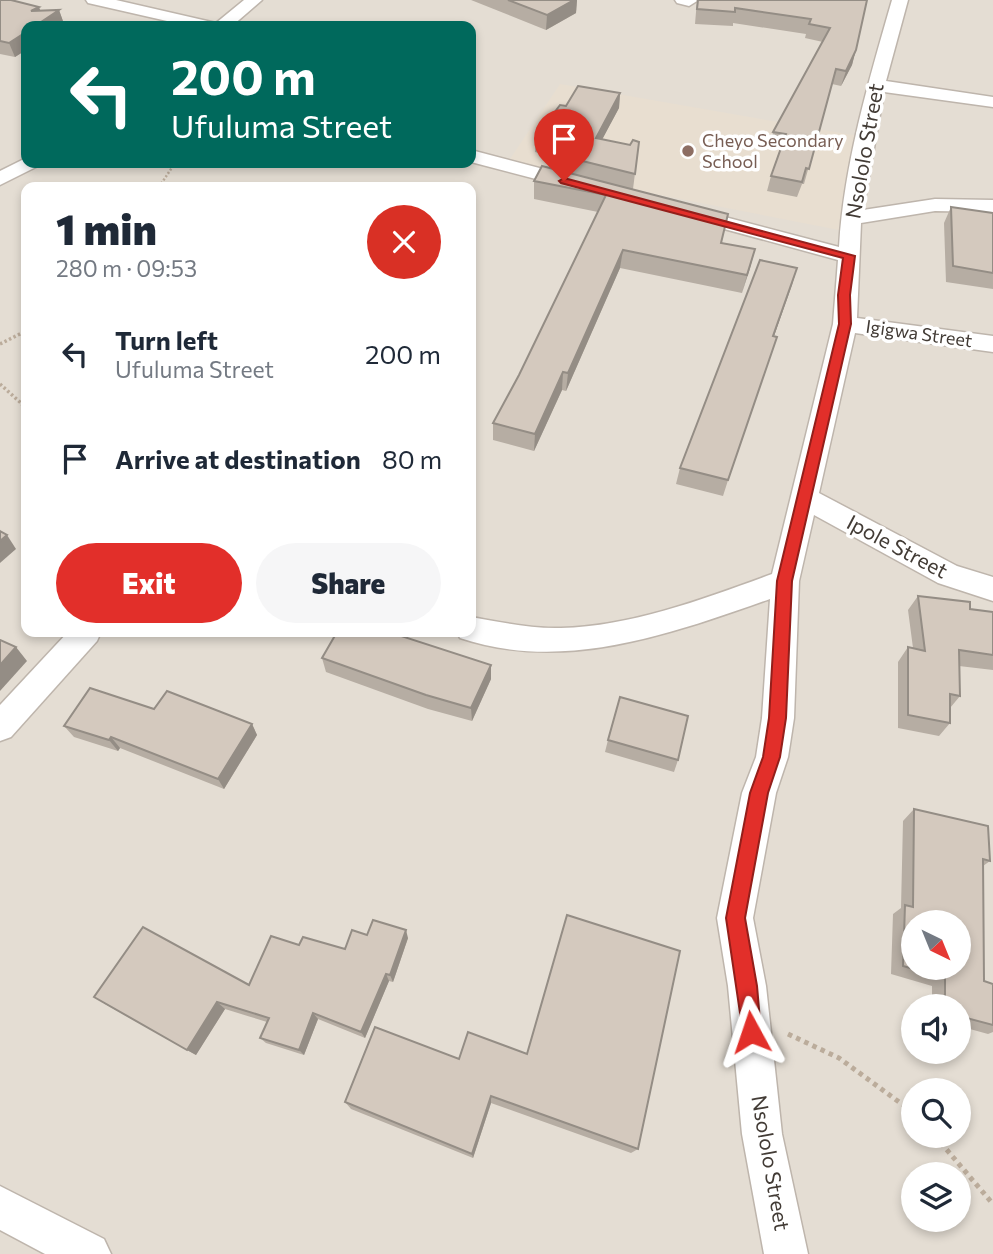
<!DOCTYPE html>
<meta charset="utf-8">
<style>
body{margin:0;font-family:Commissioner,sans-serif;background:#f6f6f7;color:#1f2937;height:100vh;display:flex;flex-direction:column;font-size:26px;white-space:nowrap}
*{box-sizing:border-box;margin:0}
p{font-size:23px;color:#747a83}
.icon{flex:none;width:38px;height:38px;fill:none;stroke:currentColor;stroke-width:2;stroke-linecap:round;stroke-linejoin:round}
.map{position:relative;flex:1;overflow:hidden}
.side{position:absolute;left:21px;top:182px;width:455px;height:455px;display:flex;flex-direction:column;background:#fff;border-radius:14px;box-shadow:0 4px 10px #0003}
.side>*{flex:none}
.hud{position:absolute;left:21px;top:21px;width:455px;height:147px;border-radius:14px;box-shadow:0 4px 10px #0003;background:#00695c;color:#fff;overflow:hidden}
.needle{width:46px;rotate:137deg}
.tools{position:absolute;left:901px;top:910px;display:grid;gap:14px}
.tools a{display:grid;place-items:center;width:70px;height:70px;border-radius:50%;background:#fff;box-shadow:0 4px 10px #0003;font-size:35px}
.pin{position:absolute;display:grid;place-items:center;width:60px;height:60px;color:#fff;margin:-72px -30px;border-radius:50% 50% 50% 0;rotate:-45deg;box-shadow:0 0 7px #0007}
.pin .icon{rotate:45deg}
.me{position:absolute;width:77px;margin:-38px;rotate:355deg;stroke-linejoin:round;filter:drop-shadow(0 0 5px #0008)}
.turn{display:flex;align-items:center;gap:24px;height:147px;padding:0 35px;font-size:32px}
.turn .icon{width:91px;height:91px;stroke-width:2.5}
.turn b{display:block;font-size:49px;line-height:60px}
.round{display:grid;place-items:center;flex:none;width:74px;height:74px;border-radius:37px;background:#f6f6f7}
.overview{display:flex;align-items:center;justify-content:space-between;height:119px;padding:0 35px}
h1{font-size:42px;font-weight:800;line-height:52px}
.action{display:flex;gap:14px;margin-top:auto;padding:14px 35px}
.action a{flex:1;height:80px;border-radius:42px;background:#e22f2a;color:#fff;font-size:28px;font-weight:800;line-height:80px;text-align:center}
.action a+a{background:#f6f6f7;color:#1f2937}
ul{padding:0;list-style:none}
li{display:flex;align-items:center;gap:21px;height:105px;padding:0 35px}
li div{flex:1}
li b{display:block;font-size:26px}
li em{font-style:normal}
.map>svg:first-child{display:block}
.residential{fill:#e4ddd3;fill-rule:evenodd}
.education{fill:#e8ded0}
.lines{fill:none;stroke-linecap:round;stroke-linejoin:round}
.minor-casing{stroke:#beb5ac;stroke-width:3}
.path-far2{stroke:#bbac9b;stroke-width:2.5;stroke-dasharray:2 2;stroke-linecap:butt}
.path-far1{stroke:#bbac9b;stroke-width:3.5;stroke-dasharray:2.5 2.5;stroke-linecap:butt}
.path{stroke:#bbac9b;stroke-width:5;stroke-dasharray:4.5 4.5;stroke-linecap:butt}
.minor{fill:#fff;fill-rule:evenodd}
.wall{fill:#b6ada3}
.shaded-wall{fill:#948d85}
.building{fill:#d4c9be;stroke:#948d85;stroke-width:2;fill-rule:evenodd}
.route{fill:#e22f2a;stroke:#931f1b;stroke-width:2}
.education-dot{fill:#8d6e63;stroke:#fff;stroke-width:2.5}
.labels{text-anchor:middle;stroke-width:7;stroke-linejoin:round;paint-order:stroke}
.far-education-label{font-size:18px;fill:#785e54;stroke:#fff;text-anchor:start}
.far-street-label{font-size:18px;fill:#423b35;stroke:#fff}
.street-label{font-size:21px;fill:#423b35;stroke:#fff}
</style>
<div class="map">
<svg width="993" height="1254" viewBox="0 0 993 1254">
<rect width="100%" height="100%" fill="#f0ebe5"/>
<path class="residential" d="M0 0H993V1254H0ZM26 26H471V163H26ZM26 187H471V632H26ZM914 922H959V968H914ZM914 1006H959V1052H914ZM914 1090H959V1136H914ZM914 1174H959V1220H914Z"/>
<path class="education" d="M560 84 864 137 839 230 506 165Z"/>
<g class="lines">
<g class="minor-casing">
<g id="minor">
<path d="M86 0H116L216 23 244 0H262L232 26H189L88 3Z"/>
<path d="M675 0H696L697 1 689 6 677 3Z"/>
<path d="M892 0H908L886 81 993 97V107L884 92 863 210 935 199 993 200V212L935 211 861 223 857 318 993 336V352L855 333 819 493 957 566 993 577V601L938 583 814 515 799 581 794 718 788 757 776 793 753 918 766 986 782 1134 808 1254H764L742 1134 728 986 717 918 742 793 756 757 762 718 770 599C671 634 564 673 460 638L457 632H471V617C501 622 531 629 561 628 633 626 706 598 772 574L833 324 838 260 680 217 677 213 680 209 687 207 839 247C844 163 869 80 892 0Z"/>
<path d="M471 150 585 180 588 184 585 188 578 190 471 162Z"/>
<path d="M26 158V163H39L36 167 0 185V171Z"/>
<path d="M68 632H101L97 641 11 737 0 741V705Z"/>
<path d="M0 1186 104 1239 111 1254H45L0 1230Z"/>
</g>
</g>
<path class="path-far2" d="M159 187 175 163"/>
<g class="path-far1">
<path d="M0 344 26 331"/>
<path d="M0 384 22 404 26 412"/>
</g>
<g class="path">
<path d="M788 1034 839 1058 914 1113"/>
<path d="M935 1136 993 1204"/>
</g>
<use href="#minor" class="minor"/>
</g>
<g class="wall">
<path d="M0 0 40 11 59 10 64 24 61 26H26V50L15 57 0 54Z"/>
<path d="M471 0H577L576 13 546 30Z"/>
<path d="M697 0H867L852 65 841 86 832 84 804 184H802L797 197 767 191 771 176 780 149 770 147 773 132 823 42 805 38 806 34 733 23V26L695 24Z"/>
<path d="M620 93 619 108 602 139 630 145 639 142 633 189 721 243 755 249 742 293 620 268 566 391 562 390 534 451 493 440V423L519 375 598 212 534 199V181L549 167 550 156 535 152 536 137 566 106Z"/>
<path d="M951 207 993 213V289L946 282 944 223Z"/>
<path d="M797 268 774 336 723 496 676 484 680 468Z"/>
<path d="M918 596 970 609 993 612V670L959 666 960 696 950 708V723L939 736 898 728V662L908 647 913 648 908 610Z"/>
<path d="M408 638 491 665V679L472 721 428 709 326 672 322 658Z"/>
<path d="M154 709 252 724 257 735 224 789 120 748 118 751 74 737 64 726Z"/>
<path d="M608 740 678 760 674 772 605 752Z"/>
<path d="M914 809 990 861 983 866 984 981 993 984V1032L988 1034 959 1026V1006H932V986L891 974 893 914 901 908 903 821Z"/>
<path d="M367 935 408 938 393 982 389 981 365 1038 318 1019 304 1055 266 1043 260 1038 267 1022 225 1009 196 1055 105 1004 249 985 299 945 345 949Z"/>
<path d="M375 1027 638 1149 631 1153 491 1103 473 1158 351 1109 345 1102Z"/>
</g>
<g class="shaded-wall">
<path d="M574 0H577L576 13 546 30 547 15Z"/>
<path d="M39 7 44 20 59 10 64 24 61 26H35L31 11Z"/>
<path d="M26 32V50L15 57 9 43Z"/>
<path d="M856 50 852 65 841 86 846 71Z"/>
<path d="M620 93 619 108 595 153 596 138Z"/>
<path d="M755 249 750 268 742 293 747 275Z"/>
<path d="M623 250 620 268 566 391 568 373Z"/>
<path d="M797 268 792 285 768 353 773 336Z"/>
<path d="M563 372 562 390 534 451 535 434Z"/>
<path d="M7 535 16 549 0 563V541Z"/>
<path d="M403 632H407L408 639 401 636Z"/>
<path d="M16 647 27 661 0 691V665Z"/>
<path d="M491 665V679L472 721 471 708Z"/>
<path d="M252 724 257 735 224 789 218 779Z"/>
<path d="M111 737 120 748 118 751 109 740Z"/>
<path d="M406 930 408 938 393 982 390 975Z"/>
<path d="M386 974 389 981 365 1038 361 1032Z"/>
<path d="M217 1002 225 1009 196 1055 187 1050Z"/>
<path d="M313 1013 318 1019 304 1055 299 1050Z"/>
<path d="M491 1096V1103L473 1158 472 1154Z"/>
</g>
<g class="building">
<path d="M0 0H11L39 7 31 11 59 10 35 26H26V32L9 43 0 41Z"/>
<path d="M508 0H574L547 15Z"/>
<path d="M698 0H867L856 50 846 71 836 69 809 169 806 168 802 182 771 176 786 134 773 132 830 28 809 24 811 19 735 8V12L697 9Z"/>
<path d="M578 86 620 93 596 138 630 145 633 140 639 142 635 174 550 153 556 141 536 137 560 105 566 106Z"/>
<path d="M542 166 728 214 721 243 755 249 747 275 623 250 568 373 563 372 535 434 493 423 519 375 606 195 534 181Z"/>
<path d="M951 207 993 213V273L953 266Z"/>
<path d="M760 260 797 268 773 336 777 337 728 480 680 468Z"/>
<path d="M0 531 7 535 0 541Z"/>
<path d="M918 596 970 602V609L993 612V655L959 650 960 696 950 694V723L908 715V647L925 651Z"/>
<path d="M337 632H403L401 636 491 665 471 708 426 695 322 658Z"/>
<path d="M0 640 16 647 0 665Z"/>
<path d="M90 688 154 709 167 691 252 724 218 779 111 737 109 740 64 726Z"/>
<path d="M620 697 688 716 678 760 608 740Z"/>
<path d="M914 809 988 826 990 861 983 859 984 981 993 984V1025L959 1016V1006H945V978L903 966 905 905 913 907ZM914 922H959V968H914Z"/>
<path d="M567 915 680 951 638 1149 491 1096 472 1154 345 1102 375 1027 459 1059 468 1032 527 1054Z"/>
<path d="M373 920 406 930 390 975 386 974 361 1032 313 1013 299 1050 260 1038 269 1018 217 1002 187 1050 94 997 143 927 249 985 271 936 299 945 303 937 345 949 352 930 367 935Z"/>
</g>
<path class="route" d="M564 178 855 256 850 295 851 324 792 581 786 718 780 757 768 793 745 918 757 986 761 1032 758 1040 751 1043 744 1040 726 918 750 793 763 757 769 718 777 581 839 324 838 295 843 258 561 183 559 181Z"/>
<circle class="education-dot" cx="688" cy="151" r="7"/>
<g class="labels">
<g class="far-education-label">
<text x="702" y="147">Cheyo Secondary<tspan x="702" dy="21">School</tspan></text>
</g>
<g class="far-street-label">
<text transform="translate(919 334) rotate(8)" y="6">Igigwa Street</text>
</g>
<g class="street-label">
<text transform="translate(865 151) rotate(-80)" y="7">Nsololo Street</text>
<text transform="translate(897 547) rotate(28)" y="7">Ipole Street</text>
<text transform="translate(770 1163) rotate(80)" y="7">Nsololo Street</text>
</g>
</g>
</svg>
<div class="tools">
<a><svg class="needle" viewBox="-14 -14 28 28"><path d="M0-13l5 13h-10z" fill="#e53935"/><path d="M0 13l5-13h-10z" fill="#747a83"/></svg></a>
<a><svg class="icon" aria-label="sound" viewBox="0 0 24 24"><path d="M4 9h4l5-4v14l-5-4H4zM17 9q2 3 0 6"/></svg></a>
<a><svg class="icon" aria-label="search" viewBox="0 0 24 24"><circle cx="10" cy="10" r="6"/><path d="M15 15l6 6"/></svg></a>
<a><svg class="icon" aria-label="layers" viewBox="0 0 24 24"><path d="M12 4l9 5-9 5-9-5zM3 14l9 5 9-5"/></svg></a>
</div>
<div class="pin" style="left:564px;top:181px;background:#d93025"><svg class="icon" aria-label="arrive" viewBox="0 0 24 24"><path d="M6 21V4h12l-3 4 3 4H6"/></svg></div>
<svg class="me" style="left:751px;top:1032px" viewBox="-20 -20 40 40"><path d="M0-17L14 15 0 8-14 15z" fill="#e22f2a" stroke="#fff" stroke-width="4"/></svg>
<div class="hud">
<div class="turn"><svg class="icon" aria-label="left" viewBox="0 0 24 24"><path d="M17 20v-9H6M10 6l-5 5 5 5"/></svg><div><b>200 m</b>Ufuluma Street</div></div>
</div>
<section class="side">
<div class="overview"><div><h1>1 min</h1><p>280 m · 09:53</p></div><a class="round" style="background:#d93025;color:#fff"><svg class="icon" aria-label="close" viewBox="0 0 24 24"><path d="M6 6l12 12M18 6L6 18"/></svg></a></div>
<ul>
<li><svg class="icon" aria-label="left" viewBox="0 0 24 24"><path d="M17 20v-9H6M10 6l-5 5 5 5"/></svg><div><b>Turn left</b><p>Ufuluma Street</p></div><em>200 m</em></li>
<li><svg class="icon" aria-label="arrive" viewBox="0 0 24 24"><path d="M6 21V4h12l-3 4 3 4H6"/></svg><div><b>Arrive at destination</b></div><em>80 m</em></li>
</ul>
<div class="action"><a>Exit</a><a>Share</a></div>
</section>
</div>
